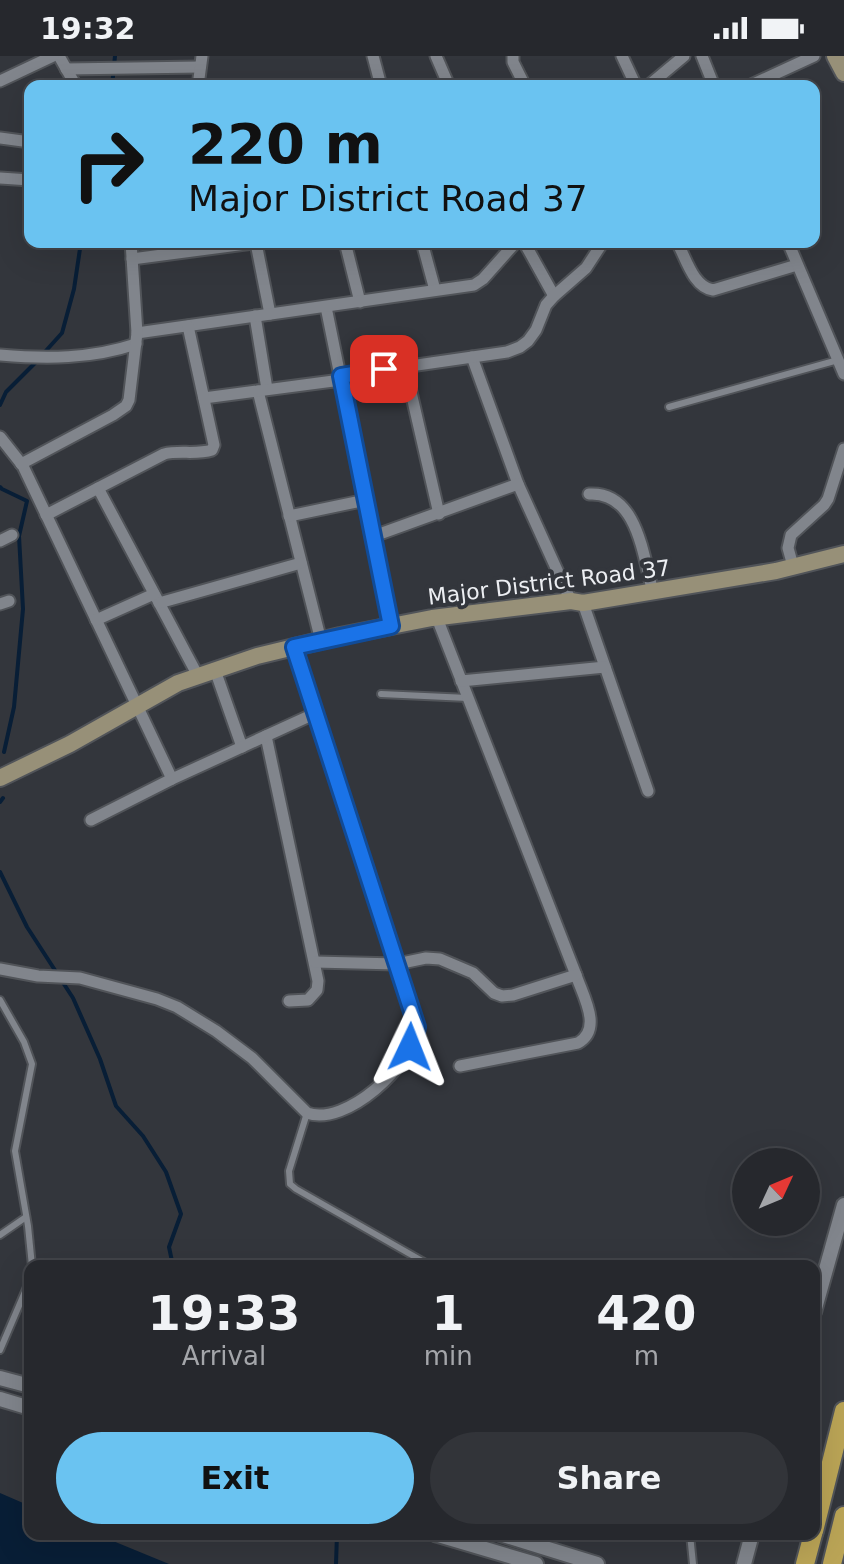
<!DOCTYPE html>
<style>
body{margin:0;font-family:"DejaVu Sans",sans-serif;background:#323439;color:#f1f3f6;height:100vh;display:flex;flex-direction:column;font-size:30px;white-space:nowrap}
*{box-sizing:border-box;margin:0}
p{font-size:26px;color:#a4a6aa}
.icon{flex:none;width:44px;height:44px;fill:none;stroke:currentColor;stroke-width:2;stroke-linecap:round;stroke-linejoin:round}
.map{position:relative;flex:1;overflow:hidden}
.sheet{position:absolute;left:24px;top:1204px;width:796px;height:280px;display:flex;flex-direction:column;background:#26282d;border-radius:16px;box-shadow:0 8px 32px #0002,0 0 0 2px #424449}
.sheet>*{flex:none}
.banner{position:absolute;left:24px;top:24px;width:796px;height:168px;border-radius:16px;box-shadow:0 8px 32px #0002,0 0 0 2px #424449;background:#6ac3f1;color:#111;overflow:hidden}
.needle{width:52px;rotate:46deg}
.buttons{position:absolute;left:732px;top:1092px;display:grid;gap:16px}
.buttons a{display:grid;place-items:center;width:88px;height:88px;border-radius:50%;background:#26282d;box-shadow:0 8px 32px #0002,0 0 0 2px #424449;font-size:40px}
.pin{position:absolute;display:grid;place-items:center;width:68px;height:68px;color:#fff;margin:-34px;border-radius:16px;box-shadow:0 4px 12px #0006}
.me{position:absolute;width:88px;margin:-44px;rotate:2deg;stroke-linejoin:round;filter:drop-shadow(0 0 6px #0008)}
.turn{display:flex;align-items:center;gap:28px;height:168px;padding:0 32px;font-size:36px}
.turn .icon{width:104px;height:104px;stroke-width:2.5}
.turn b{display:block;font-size:56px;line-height:68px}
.eta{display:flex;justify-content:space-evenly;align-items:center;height:136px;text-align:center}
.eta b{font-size:48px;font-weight:800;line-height:56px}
.cta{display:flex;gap:16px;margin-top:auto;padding:16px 32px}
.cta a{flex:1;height:92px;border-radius:48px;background:#6ac3f1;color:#111;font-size:32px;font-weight:800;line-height:92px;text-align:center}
.cta a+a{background:#323439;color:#f1f3f6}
.status{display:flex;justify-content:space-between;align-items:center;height:56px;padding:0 40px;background:#26282d;direction:ltr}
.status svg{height:22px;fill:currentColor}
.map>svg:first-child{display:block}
.water{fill:#081e36}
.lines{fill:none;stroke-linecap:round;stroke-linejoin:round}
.stream{stroke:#081e36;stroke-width:4}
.service-casing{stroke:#515459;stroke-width:10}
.minor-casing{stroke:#515459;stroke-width:15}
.tertiary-casing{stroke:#515459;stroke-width:18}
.secondary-casing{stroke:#515459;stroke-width:20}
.trunk-casing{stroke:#515459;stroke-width:22}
.service{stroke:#81858c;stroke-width:6}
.minor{stroke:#81858c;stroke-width:11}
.tertiary{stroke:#81858c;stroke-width:14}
.secondary{stroke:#979078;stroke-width:16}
.trunk{stroke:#baa456;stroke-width:18}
.route-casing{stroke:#114b97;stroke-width:20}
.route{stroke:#1a73e8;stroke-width:14}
.labels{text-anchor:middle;stroke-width:8;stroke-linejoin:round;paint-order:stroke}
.street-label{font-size:22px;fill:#eceef2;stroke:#33363c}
</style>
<div class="status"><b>19:32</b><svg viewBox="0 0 49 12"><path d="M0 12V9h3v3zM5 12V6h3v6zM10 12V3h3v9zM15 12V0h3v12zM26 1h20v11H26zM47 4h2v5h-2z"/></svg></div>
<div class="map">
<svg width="844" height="1508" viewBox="0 0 844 1508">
<rect width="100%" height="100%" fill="#33363c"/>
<path class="water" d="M0 1437 30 1450V1478H96L169 1508H0Z"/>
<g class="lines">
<g class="stream">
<path d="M112 30 115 0"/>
<path d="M43 298 62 277 74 233 81 186"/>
<path d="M0 349 6 336 37 305"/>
<path d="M0 431 2 433 27 445 19 480 23 553 14 651 4 696"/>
<path d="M0 746 3 742"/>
<path d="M0 816 27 871 73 942 100 1003 116 1050 143 1080 166 1116 181 1158 169 1191 173 1210"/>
<path d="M336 1508 337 1478"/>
</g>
<g class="service-casing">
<g id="service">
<path d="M669 351 838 304"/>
<path d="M381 638 468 642"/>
<path d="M0 944 24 986 32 1008 15 1095 28 1170 32 1210"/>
<path d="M307 1057 289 1115 290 1128 296 1133 431 1210"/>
<path d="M0 1179 26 1161"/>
<path d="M0 1294 30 1224"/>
<path d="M690 1478 693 1508"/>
</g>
</g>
<g class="minor-casing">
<g id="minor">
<path d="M59 0 76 30"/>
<path d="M373 0 381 30"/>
<path d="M436 0 449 30"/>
<path d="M513 0V6L525 30"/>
<path d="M622 0 636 30"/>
<path d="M702 0 714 30"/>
<path d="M66 13 200 11"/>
<path d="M0 25 53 0"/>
<path d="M198 30 202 0"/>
<path d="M648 30 684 0"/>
<path d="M749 30 814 0"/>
<path d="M0 82 30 86"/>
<path d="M0 122 30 124"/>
<path d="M345 186 360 246"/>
<path d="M422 186 435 234"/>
<path d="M524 186 554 240"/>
<path d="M677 186C686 202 693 231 713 234L797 209"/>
<path d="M788 186 844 318"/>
<path d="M256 187 270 258"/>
<path d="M132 203 261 186"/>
<path d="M326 251 391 570"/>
<path d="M255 260 267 333"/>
<path d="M137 277 474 229 483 223 516 186"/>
<path d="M0 299C46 303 91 303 136 288"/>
<path d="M472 301 518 428 571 545"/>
<path d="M405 310 439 458"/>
<path d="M341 320 507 296 520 291 528 285 536 274 546 249 554 240 586 212 603 186"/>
<path d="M258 335 321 585"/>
<path d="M204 342 341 324"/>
<path d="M0 381 23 410 172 723"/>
<path d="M21 408 113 359 126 350 129 344 137 277 131 186"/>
<path d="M98 432 198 620"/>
<path d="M589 438C638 435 643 501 653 536"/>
<path d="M46 459 164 398C179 394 196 399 212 394L214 389 188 270"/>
<path d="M289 460 366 444"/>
<path d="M374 480 518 428"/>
<path d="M0 485 12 479"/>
<path d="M793 510 788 492 791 479 824 449 828 443 844 393"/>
<path d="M159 547 301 507"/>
<path d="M583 547 648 735"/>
<path d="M0 548 9 545"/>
<path d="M437 562 576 919C583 940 603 973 578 987L460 1010"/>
<path d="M96 564 154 538"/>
<path d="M215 614 242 691"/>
<path d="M461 625 605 611"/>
<path d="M266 680 318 925 317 934 308 944 289 945"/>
<path d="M91 764 172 723 316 657"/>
<path d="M315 906 397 908 426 902 440 903 473 917 494 937 502 940 513 939 576 919"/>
<path d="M0 913 38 920 80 922 157 943 177 951 216 975 252 1002 307 1057C346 1071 413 1009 417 971L316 657 294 591"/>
</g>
</g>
<g class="tertiary-casing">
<g id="tertiary">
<path d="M814 1256 844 1149"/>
<path d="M0 1322 30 1330"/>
<path d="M0 1343 30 1352"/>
<path d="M435 1478 536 1508"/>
<path d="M500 1478 597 1508"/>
<path d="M744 1508 752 1478"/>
</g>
</g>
<g class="secondary-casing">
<g id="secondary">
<path d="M835 0 844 17"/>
<path d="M0 722 70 688 178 627 257 600 340 580 432 562 571 545 583 547 776 515 844 498"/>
</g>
</g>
<g class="trunk-casing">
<g id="trunk">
<path d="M814 1475 844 1355"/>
<path d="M805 1508 813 1478"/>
<path d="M832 1508 844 1460"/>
</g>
</g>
<use href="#service" class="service"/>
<use href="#minor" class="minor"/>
<use href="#tertiary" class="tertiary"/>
<use href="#secondary" class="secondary"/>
<use href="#trunk" class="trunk"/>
</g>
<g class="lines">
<g class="route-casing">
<path id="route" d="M384 313 341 320 391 570 294 591 417 971 415 982 410 991"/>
</g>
<use href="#route" class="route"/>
</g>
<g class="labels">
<g class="street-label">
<text transform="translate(549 526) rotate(-7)" y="8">Major District Road 37</text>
</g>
</g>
</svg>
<div class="buttons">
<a><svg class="needle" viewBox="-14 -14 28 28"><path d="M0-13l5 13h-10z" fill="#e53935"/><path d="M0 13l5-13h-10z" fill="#a4a6aa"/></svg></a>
</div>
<div class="pin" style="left:384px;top:313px;background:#d93025"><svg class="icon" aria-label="arrive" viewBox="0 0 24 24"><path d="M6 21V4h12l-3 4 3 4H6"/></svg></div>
<svg class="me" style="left:410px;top:991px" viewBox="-20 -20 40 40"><path d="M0-17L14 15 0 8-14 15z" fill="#1a73e8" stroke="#fff" stroke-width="4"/></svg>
<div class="banner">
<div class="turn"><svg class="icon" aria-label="right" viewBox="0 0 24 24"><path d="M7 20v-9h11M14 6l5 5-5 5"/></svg><div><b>220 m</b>Major District Road 37</div></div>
</div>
<section class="sheet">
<div class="eta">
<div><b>19:33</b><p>Arrival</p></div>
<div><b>1</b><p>min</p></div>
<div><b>420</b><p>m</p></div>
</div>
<div class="cta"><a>Exit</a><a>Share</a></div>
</section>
</div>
